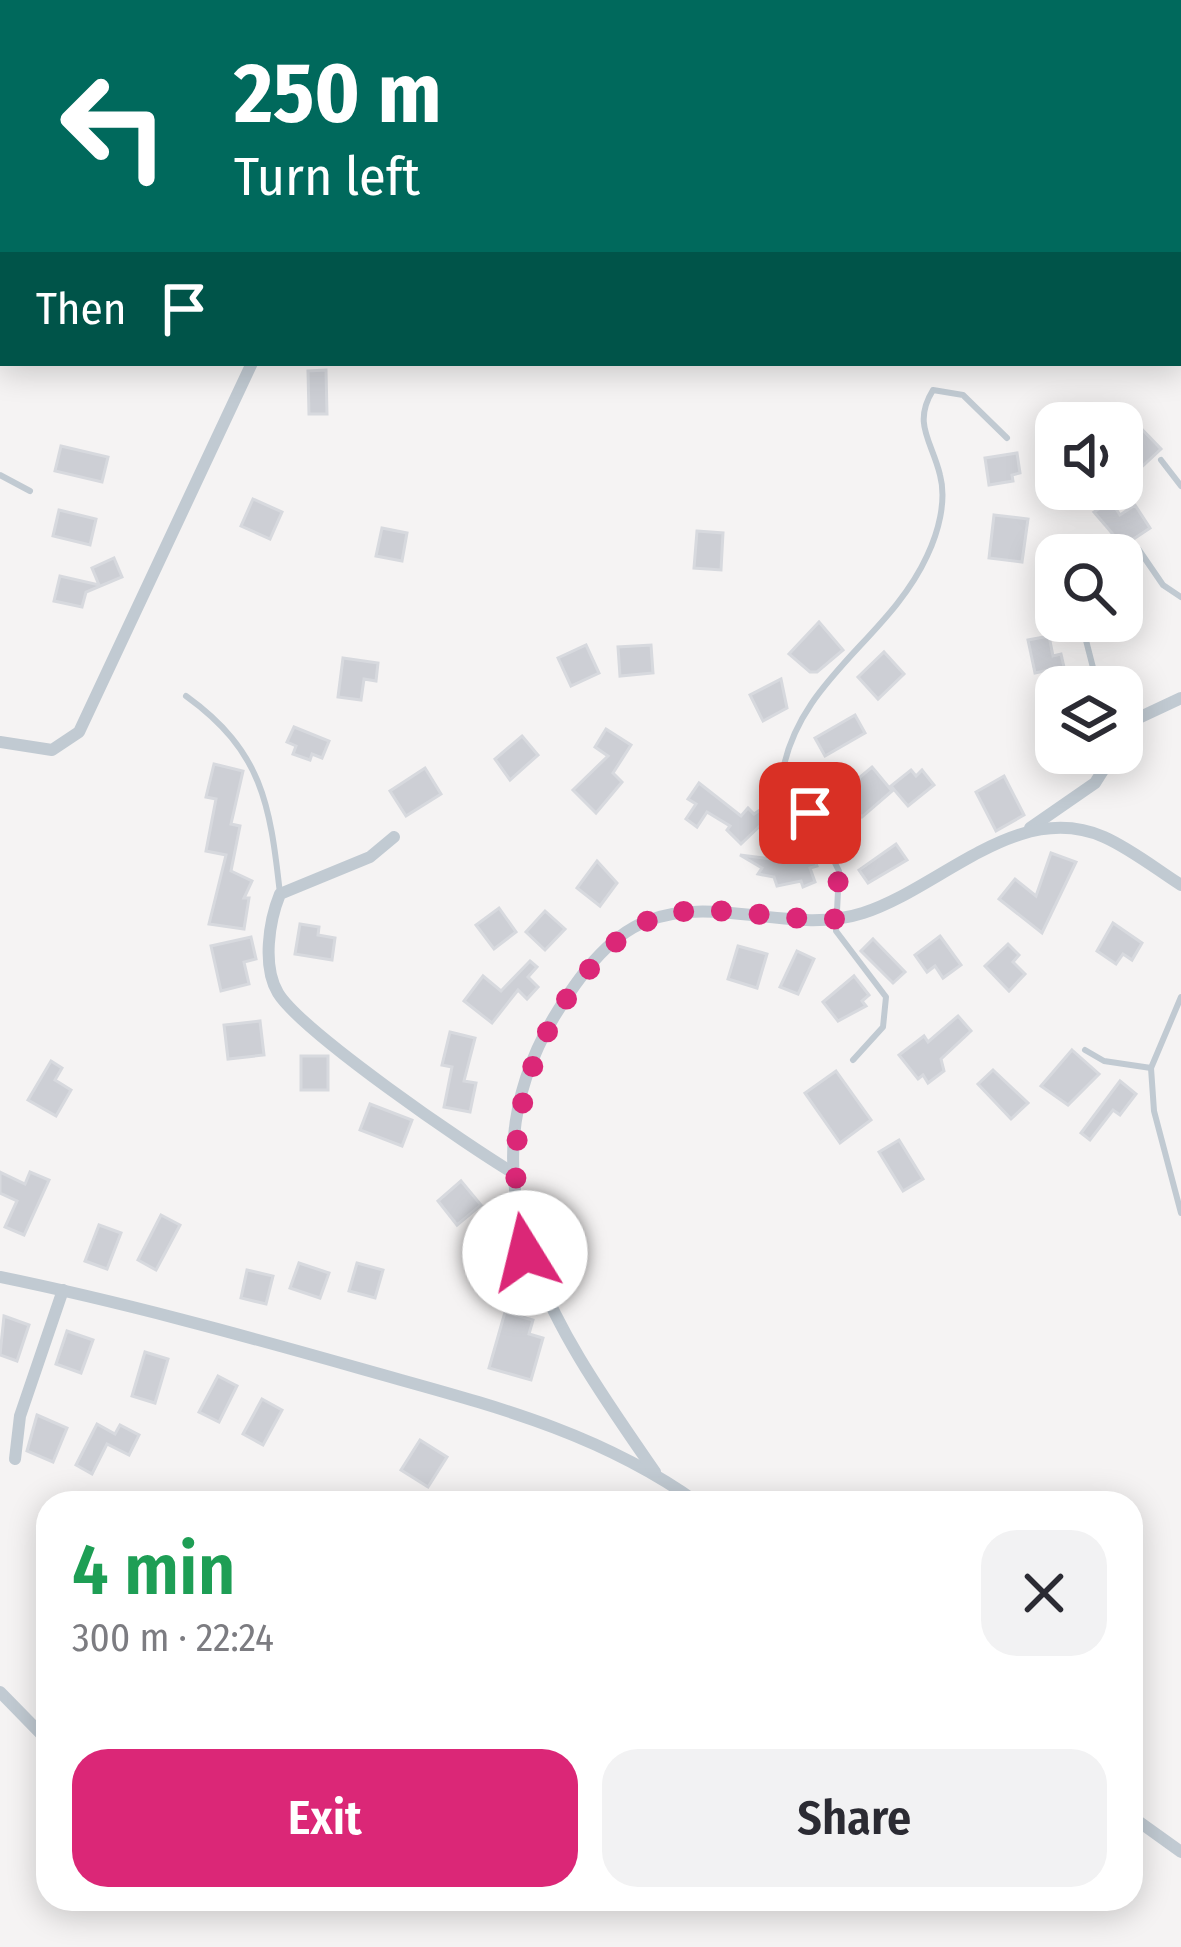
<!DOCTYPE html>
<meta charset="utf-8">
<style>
body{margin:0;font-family:"Fira Sans Condensed",sans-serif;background:#f2f2f3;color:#2b2b33;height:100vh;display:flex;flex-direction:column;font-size:45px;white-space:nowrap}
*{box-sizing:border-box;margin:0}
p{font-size:39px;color:#7c7c81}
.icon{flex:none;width:66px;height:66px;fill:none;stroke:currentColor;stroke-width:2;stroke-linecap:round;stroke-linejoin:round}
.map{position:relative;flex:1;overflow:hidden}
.details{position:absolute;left:36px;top:1491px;width:1107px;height:420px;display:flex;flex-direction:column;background:#fff;border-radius:36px;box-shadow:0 6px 30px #0003}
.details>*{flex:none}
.banner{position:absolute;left:0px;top:0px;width:1182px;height:366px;box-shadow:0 6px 30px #0003;background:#00695c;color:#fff;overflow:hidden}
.buttons{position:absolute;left:1035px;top:402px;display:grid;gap:24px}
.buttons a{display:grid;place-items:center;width:108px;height:108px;border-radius:24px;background:#fff;box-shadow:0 6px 30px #0003;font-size:60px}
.pin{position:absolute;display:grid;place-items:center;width:102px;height:102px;color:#fff;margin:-51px;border-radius:24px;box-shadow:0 6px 18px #0006}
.me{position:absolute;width:132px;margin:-66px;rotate:351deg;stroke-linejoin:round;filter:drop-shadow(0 0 9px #0008)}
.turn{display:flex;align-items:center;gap:42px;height:252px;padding:0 36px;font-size:54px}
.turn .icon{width:156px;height:156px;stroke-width:2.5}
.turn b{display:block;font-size:84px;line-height:102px}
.then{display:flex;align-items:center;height:114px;padding:0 36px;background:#0003;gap:24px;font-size:45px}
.round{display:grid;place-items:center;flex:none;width:126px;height:126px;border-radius:36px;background:#f2f2f3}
.headline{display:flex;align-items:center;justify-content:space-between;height:204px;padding:0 36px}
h1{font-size:72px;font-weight:600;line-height:90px;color:#1e9e55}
.primary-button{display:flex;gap:24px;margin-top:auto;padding:24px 36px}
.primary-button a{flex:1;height:138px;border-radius:36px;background:#db2777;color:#fff;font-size:48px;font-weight:600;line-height:138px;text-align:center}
.primary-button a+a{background:#f2f2f3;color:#2b2b33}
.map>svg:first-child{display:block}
.building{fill:#cdcfd5;stroke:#d7d9de;stroke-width:3}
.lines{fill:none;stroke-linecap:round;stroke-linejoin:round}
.lane{stroke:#c1cad2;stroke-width:6}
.street{stroke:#c1cad2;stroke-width:12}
.route{stroke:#db2777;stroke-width:21;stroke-dasharray:0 37.8}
</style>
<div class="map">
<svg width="1181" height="1947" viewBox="0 0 1181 1947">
<rect width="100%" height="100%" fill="#f5f3f3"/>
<g class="building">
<path d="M326 370 327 414H309L308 371Z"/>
<path d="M1133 420 1161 449 1134 474 1122 462V431Z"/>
<path d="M61 446 108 457 102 482 55 471Z"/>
<path d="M1017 453 1020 473 1012 475 1013 481 989 485 985 458Z"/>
<path d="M253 499 282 512 270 539 241 526Z"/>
<path d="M1111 501 1120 515 1135 505 1150 528 1123 546 1094 512Z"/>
<path d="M59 510 96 519 90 545 53 536Z"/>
<path d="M994 515 1028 519 1022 562 989 558Z"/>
<path d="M382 528 407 533 402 561 376 556Z"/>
<path d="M697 531 723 533 721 570 694 568Z"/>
<path d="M114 558 122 577 86 592 82 607 54 601 60 576 99 585 92 568Z"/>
<path d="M819 622 843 650 817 672H810L789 654Z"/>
<path d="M1049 636 1053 656 1061 654 1064 667 1035 673 1028 640Z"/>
<path d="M586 645 599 673 571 686 558 658Z"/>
<path d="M651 645 653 673 620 676 618 647Z"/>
<path d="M884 652 904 674 878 699 858 677Z"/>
<path d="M343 658 378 663 376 681 364 679 361 700 338 697Z"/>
<path d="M781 679 787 708 763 721 750 695Z"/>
<path d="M855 715 865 733 825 756 815 738Z"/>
<path d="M294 727 329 741 322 758 312 754 310 760 293 754 296 746 287 742Z"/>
<path d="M606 729 631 745 613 773 622 782 596 813 573 790 608 756 595 747Z"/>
<path d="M522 736 538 755 510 780 495 759Z"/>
<path d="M214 764 243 771 231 824 240 826 231 871 252 881 244 898H249L244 929 209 924 226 855 206 851 216 799 206 797Z"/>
<path d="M872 767 892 791 862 817 841 793Z"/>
<path d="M425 768 441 794 406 816 390 791Z"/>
<path d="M911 770 916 776 922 770 934 785 908 806 891 786Z"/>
<path d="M1004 776 1024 815 996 831 976 792Z"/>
<path d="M699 783 741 816 748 808 754 814 781 796 785 801 773 813 779 823 768 830 763 823 741 844 727 830 730 826 707 812 697 827 686 819 696 804 688 799Z"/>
<path d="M896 844 907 860 868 883 859 870Z"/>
<path d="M803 848 805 854 812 851 817 866 810 868 815 882 803 887 801 881 777 886 774 877 758 874 762 868 740 855 771 859Z"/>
<path d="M1051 853 1076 862 1042 933 999 899 1015 879 1036 896Z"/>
<path d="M597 861 617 883 600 906 577 888Z"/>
<path d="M499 908 516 932 494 949 476 925Z"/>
<path d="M545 911 565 929 545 950 526 932Z"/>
<path d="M1113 923 1142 943 1132 960 1123 954 1116 964 1097 951Z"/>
<path d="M300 924 319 927 318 935 335 938 332 960 295 954Z"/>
<path d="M940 936 961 965 943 978 935 966 927 972 915 955Z"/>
<path d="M251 937 256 959 244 962 249 984 221 991 211 946Z"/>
<path d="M873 939 905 972 893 983 861 951Z"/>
<path d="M1008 944 1019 955 1013 962 1025 974 1009 991 985 966Z"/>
<path d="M738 946 767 954 757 988 728 979Z"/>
<path d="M797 951 814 959 798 994 780 987Z"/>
<path d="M530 961 537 967 528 977 538 987 527 999 518 990 492 1023 464 1001 483 976 501 991Z"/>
<path d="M854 976 869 995 862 1001 866 1006 838 1021 823 1002Z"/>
<path d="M958 1016 971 1031 941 1059 944 1071 928 1083 923 1075 918 1079 899 1055 924 1036 928 1042Z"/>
<path d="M260 1021 264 1055 228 1059 224 1025Z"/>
<path d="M450 1032 475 1038 464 1081 476 1083 470 1112 444 1107 452 1067 442 1065Z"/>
<path d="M1072 1050 1099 1074 1068 1105 1041 1086Z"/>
<rect x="301" y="1056" width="27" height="34"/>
<path d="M51 1061 62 1068 55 1080 71 1090 56 1116 28 1100Z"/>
<path d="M993 1070 1028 1103 1011 1119 978 1084Z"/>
<path d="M836 1071 871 1120 840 1143 805 1093Z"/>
<path d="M1120 1081 1136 1094 1120 1115 1113 1110 1090 1140 1081 1133Z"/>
<path d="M370 1104 412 1120 402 1146 360 1130Z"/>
<path d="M899 1140 923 1179 903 1191 879 1152Z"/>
<path d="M0 1172 25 1184 30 1172 49 1180 24 1235 5 1227 17 1201 0 1193Z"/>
<path d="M461 1181 481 1205 457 1225 438 1201Z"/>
<path d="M161 1215 180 1225 156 1270 138 1260Z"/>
<path d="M99 1225 121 1233 107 1269 85 1261Z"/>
<path d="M299 1263 329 1273 320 1298 290 1288Z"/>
<path d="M357 1263 383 1270 375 1298 349 1291Z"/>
<path d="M247 1270 273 1276 266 1304 241 1298Z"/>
<path d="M505 1312 533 1320 529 1334 543 1338 531 1380 489 1368Z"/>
<path d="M4 1316 29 1325 17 1361 0 1355Z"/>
<path d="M67 1331 93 1340 81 1373 56 1364Z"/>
<path d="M145 1352 168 1359 155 1403 132 1396Z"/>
<path d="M218 1376 237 1386 219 1422 199 1412Z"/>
<path d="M262 1399 282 1410 263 1445 243 1434Z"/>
<path d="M37 1415 67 1428 53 1462 27 1451Z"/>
<path d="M97 1424 115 1434 120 1425 139 1435 129 1455 107 1444 92 1474 76 1465Z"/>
<path d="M420 1440 447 1457 428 1487 401 1470Z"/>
</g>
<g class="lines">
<g class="lane">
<path d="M767 3V0"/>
<path d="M1181 125V124"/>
<path d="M0 230H3"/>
<path d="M1179 337 1181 336"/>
<path d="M1161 460 1181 486"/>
<path d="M0 475 30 491"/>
<path d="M1045 543 1057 555"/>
<path d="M1139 550 1163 585 1181 597"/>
<path d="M1081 621 1098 687"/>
<path d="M186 696C262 751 270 803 280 894"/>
<path d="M1085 1050 1104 1061 1151 1068 1181 997"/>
<path d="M853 1060 883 1027 886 997 836 931 839 871 810 813 782 775C798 679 889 639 927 556 938 533 947 501 940 475 932 441 912 424 933 390L963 395 1007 438"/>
<path d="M1151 1068 1154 1111 1181 1213"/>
</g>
<g class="street">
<path d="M1026 0V3"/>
<path d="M149 3 153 0"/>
<path d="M0 100 3 98"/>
<path d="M1122 733 1132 721 1181 698"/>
<path d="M0 742 52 750 79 732 252 363"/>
<path d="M1030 828 1095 783 1114 753"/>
<path d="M394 837 370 857 280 894C269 921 262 966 278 993 302 1032 469 1147 515 1174"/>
<path d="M0 1277C122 1302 242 1335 362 1369 482 1403 595 1429 698 1503"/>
<path d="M15 1459 20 1416 63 1290"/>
<path d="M655 1472C559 1333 453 1188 554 1017 576 981 606 937 647 921 718 894 792 936 863 913 941 888 1018 799 1104 837 1131 849 1156 869 1181 885"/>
<path d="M0 1692 48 1741"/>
<path d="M1131 1816 1181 1852"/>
</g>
</g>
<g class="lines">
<path class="route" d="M525 1253C502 1147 521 1044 595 963 619 937 642 917 679 912 731 906 783 921 835 919L839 871 810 813"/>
</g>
</svg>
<div class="buttons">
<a><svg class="icon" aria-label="sound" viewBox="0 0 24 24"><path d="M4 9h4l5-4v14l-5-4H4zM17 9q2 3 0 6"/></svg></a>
<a><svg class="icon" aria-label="search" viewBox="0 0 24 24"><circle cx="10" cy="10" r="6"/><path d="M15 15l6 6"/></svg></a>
<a><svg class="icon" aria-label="layers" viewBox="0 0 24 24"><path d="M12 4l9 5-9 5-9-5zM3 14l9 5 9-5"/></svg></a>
</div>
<div class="pin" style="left:810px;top:813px;background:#d93025"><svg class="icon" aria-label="arrive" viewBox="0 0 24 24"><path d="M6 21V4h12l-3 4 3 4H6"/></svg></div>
<svg class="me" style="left:525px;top:1253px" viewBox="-20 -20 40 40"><circle r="19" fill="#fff"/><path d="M0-13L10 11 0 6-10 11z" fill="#db2777"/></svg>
<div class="banner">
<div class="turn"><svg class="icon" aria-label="left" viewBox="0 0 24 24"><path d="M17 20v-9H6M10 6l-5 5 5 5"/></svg><div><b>250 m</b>Turn left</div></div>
<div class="then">Then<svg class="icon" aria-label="arrive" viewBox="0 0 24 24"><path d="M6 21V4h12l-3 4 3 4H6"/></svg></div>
</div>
<section class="details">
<div class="headline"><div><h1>4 min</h1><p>300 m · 22:24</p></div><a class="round"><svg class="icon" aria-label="close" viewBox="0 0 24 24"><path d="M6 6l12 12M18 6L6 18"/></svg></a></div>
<div class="primary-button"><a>Exit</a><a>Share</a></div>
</section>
</div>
